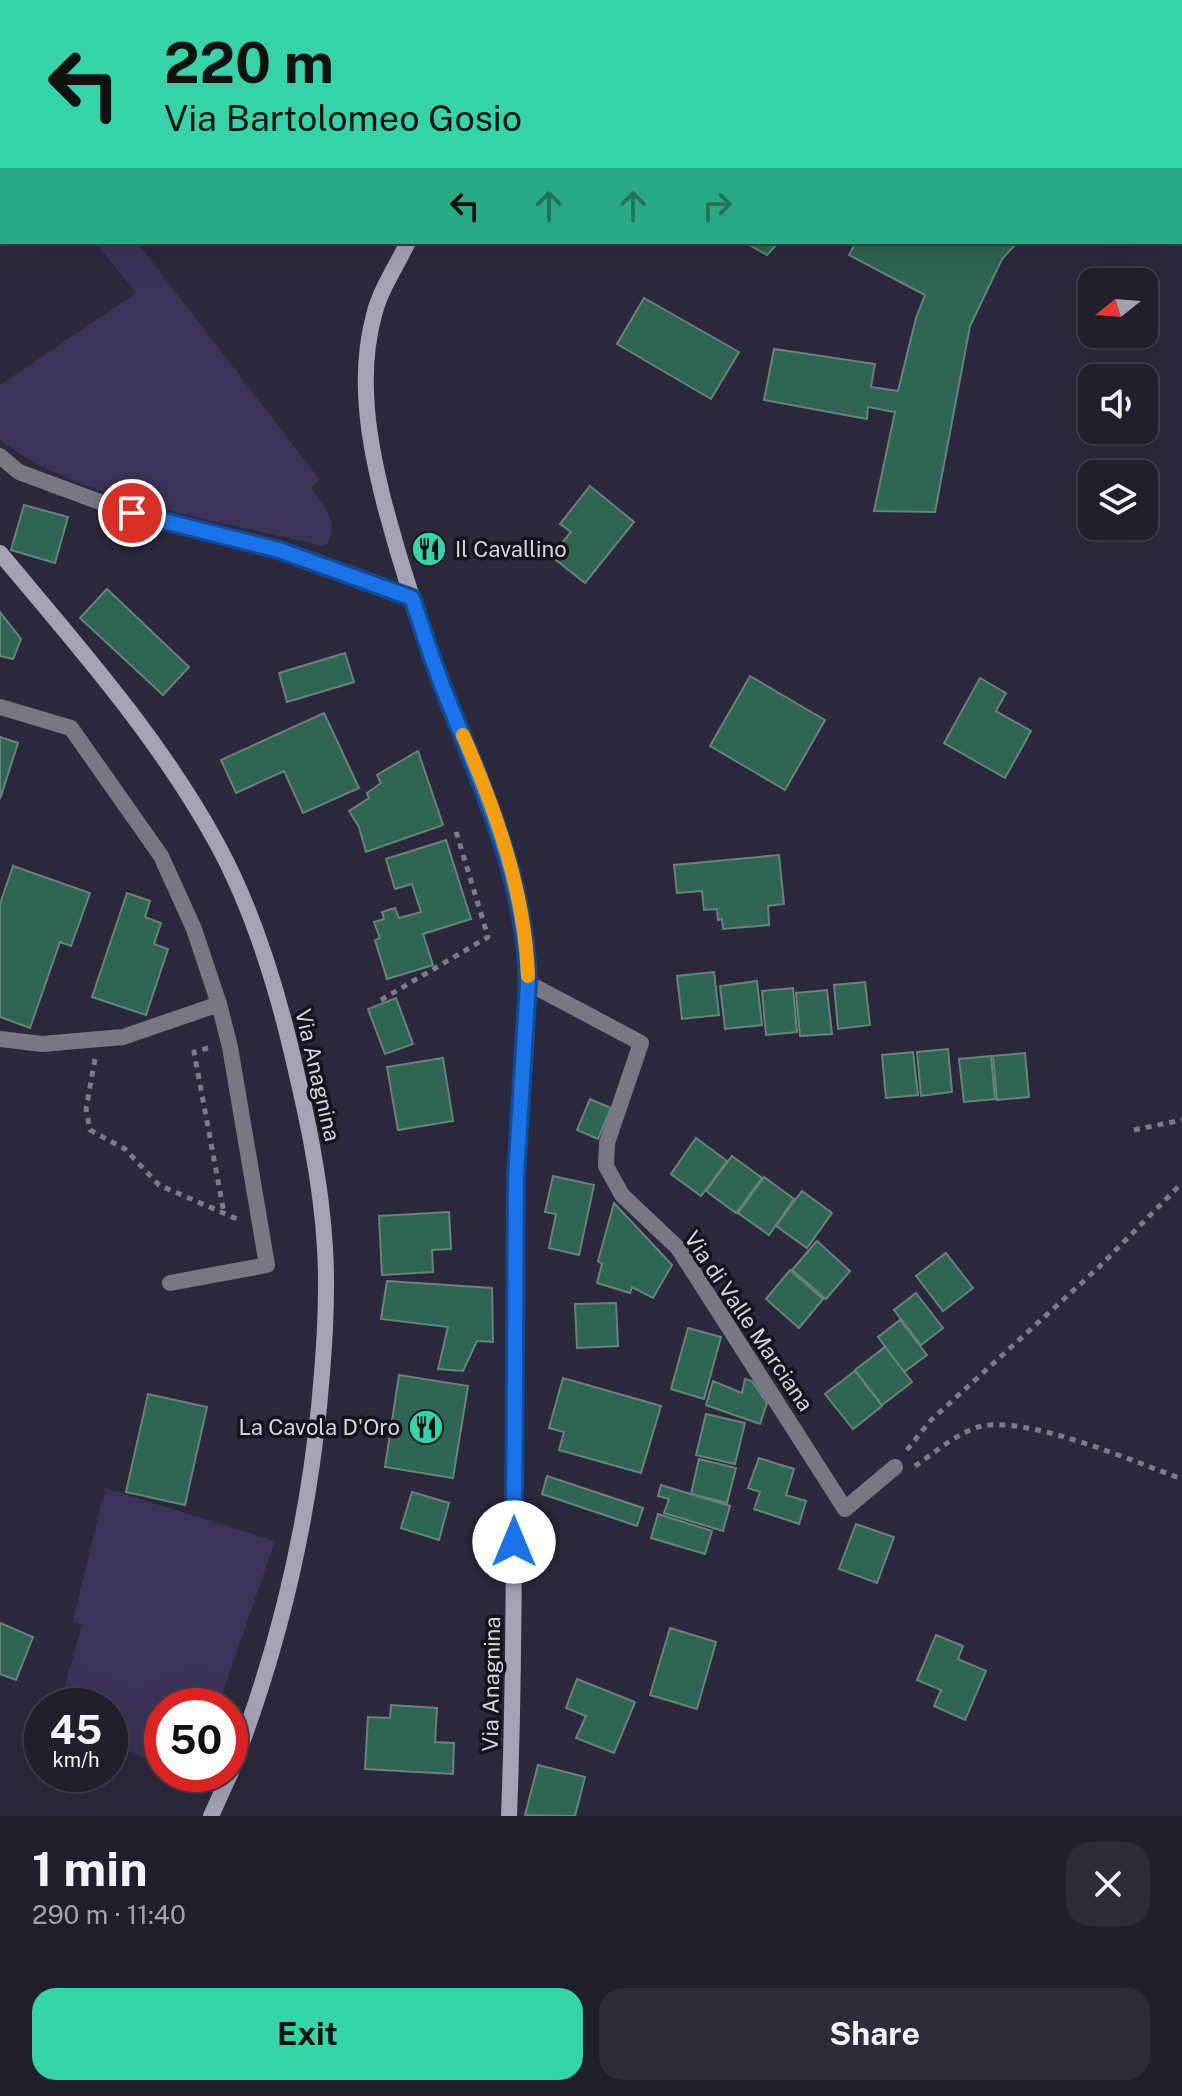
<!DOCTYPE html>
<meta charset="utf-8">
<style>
body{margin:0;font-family:"Public Sans",sans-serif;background:#2e2c39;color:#f1f3f6;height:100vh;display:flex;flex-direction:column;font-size:30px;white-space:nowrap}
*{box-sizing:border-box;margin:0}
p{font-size:26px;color:#a2a2aa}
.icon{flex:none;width:44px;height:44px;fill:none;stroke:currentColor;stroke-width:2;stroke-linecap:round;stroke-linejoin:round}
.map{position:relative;height:1816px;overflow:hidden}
.side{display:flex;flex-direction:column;background:#221f2d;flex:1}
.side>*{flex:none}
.guide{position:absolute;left:0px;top:0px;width:1182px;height:244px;box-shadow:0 8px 32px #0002,0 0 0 2px #3f3d49;background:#35d4a7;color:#111;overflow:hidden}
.needle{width:52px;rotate:253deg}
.buttons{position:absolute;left:1078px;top:268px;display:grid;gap:16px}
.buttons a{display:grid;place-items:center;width:80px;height:80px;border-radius:16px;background:#221f2d;box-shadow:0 8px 32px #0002,0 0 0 2px #3f3d49;font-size:40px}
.speed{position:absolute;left:24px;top:1688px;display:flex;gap:16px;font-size:40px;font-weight:700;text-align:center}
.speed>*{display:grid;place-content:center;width:104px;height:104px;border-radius:50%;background:#221f2d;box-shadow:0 8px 32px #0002,0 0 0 2px #3f3d49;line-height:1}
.speed small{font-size:20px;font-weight:400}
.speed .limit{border:12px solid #d22;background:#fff;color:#111}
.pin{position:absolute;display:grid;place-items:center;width:68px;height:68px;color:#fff;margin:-34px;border:4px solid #fff;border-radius:50%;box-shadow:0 2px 8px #0007}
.me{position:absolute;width:88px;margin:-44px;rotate:0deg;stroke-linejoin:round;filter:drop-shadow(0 0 6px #0008)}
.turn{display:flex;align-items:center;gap:28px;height:168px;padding:0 32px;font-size:36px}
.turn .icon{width:104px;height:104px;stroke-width:2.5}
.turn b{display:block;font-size:56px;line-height:68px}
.lanes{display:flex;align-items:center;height:76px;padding:0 32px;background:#0003;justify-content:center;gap:40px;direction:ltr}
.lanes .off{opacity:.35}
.round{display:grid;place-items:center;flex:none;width:84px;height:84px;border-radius:24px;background:#2e2c39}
.summary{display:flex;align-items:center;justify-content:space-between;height:136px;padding:0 32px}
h1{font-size:48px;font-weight:700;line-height:60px}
.primary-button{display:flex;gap:16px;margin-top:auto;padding:16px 32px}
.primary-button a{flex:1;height:92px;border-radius:24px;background:#35d4a7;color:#111;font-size:32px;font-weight:700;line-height:92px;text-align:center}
.primary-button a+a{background:#2e2c39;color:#f1f3f6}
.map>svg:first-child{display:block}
.green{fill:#3c3359}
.building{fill:#2e6553;stroke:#698379;stroke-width:2}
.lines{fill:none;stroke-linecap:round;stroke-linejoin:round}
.path{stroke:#7d7a8a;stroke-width:5;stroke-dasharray:6 6;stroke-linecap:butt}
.lane{stroke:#797882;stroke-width:16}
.street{stroke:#797882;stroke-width:16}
.secondary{stroke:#a5a2b3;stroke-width:16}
.route-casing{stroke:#114b97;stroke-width:20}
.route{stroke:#1a73e8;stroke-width:14}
.slow{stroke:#f59e0b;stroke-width:14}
.labels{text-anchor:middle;stroke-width:7;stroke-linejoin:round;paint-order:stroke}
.poi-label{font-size:22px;fill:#d5d3e0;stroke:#15131c;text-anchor:start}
.street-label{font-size:22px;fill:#d5d3e0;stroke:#15131c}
</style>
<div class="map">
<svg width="1182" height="1816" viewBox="0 0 1182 1816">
<rect width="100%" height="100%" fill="#2d293c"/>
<g class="green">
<path d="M95 242H137L320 480 311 487C322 505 340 521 328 543L322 546 314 544C217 520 79 501 0 440V385L136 293Z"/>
<path d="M105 1488 275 1541 218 1706H162V1764L110 1745V1706H59L82 1625 73 1621Z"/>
</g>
<g class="building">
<path d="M744 242H779L767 255Z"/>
<path d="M856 242H1018L1002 259 970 326 935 512 874 511 895 412 868 407 867 419 764 400 774 349 875 364 871 387 898 391 916 318 925 295 849 255Z"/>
<path d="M644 298 739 352 711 399 617 344Z"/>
<path d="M590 486 634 522 585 583 551 556 571 532 560 524Z"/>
<path d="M24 505 68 517 55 563 11 550Z"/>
<path d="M107 589 189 667 163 695 80 618Z"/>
<path d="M0 612 21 639 13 659 0 656Z"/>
<path d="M345 653 354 682 287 702 279 673Z"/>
<path d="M750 676 825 720 785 790 710 746Z"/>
<path d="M980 678 1006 693 996 711 1031 731 1005 778 944 743Z"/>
<path d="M324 713 359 788 303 813 284 771 236 793 221 760Z"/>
<path d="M0 737 18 743 0 799Z"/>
<path d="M418 751 443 825 366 852 359 827 349 811 369 798 367 793 381 783 377 775Z"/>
<path d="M446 840 471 919 423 934 433 965 387 979 375 940 380 938 374 922 384 919 382 912 395 908 399 918 421 912 412 884 395 889 386 859Z"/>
<path d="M779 855 784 904 768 906 769 925 723 929 722 919 718 920 717 909 704 910 702 891 677 893 674 865Z"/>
<path d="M13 866 90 893 71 946 60 942 30 1028 0 1017V904Z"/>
<path d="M127 893 150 901 145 917 161 923 154 944 168 949 146 1015 92 997Z"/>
<path d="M714 972 719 1015 682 1019 677 976Z"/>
<path d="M757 981 762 1025 725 1029 720 986Z"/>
<path d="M865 982 870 1025 838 1029 834 985Z"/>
<path d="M793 988 797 1032 766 1035 762 991Z"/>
<path d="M827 990 832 1034 800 1036 796 993Z"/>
<path d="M396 998 413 1044 385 1054 368 1009Z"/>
<path d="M948 1049 952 1092 921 1096 917 1052Z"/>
<path d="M913 1052 918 1095 886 1098 882 1055Z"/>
<path d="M1025 1053 1029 1097 997 1100 993 1056Z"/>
<path d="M991 1056 995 1099 964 1102 959 1059Z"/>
<path d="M443 1058 453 1121 398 1130 387 1067Z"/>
<path d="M590 1099 611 1108 598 1139 577 1130Z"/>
<path d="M696 1138 727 1161 701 1196 671 1174Z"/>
<path d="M732 1156 762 1178 736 1213 706 1191Z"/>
<path d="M553 1176 594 1185 579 1255 549 1248 556 1214 545 1212Z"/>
<path d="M764 1177 794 1199 769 1235 738 1213Z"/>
<path d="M802 1191 832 1213 807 1248 776 1226Z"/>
<path d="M614 1203 672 1265 653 1298 632 1287 630 1293 597 1283 602 1264 598 1261Z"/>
<path d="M449 1212 451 1249 432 1250 433 1272 382 1275 379 1216Z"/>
<path d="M817 1241 850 1271 826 1299 792 1270Z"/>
<path d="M946 1253 973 1288 943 1311 916 1276Z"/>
<path d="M790 1270 823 1299 799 1328 766 1299Z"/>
<path d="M387 1281 492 1288 493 1342 477 1341 463 1371 438 1369 448 1327 381 1319Z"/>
<path d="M916 1293 943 1328 921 1345 894 1310Z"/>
<path d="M616 1303 618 1346 577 1348 575 1304Z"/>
<path d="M900 1320 927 1355 904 1372 878 1337Z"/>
<path d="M688 1328 721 1337 704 1399 671 1389Z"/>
<path d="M885 1347 912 1382 882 1405 855 1370Z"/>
<path d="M855 1371 882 1406 853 1429 825 1394Z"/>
<path d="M399 1375 468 1386 453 1478 385 1467Z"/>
<path d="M563 1378 661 1406 641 1473 559 1450 564 1432 549 1428Z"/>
<path d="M745 1379 752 1381 767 1403 760 1424 706 1405 713 1381 742 1393Z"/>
<path d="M148 1394 207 1407 185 1505 126 1492Z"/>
<path d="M706 1414 745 1423 735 1464 696 1455Z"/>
<path d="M759 1458 794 1469 786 1495 806 1501 799 1524 754 1509 760 1492 748 1488Z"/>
<path d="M699 1459 736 1468 727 1503 691 1494Z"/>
<path d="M547 1476 643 1508 637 1526 542 1494Z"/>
<path d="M661 1485 730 1506 723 1531 664 1513 669 1499 658 1496Z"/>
<path d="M412 1492 449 1503 439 1540 401 1528Z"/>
<path d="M658 1514 712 1531 705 1554 651 1538Z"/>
<path d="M856 1524 894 1537 877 1583 839 1569Z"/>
<path d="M0 1623 33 1637 16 1680 0 1674Z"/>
<path d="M670 1628 716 1642 697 1709 650 1695Z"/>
<path d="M936 1635 963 1646 958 1659 986 1671 965 1720 934 1706 941 1690 917 1680Z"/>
<path d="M577 1679 635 1702 614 1753 576 1738 586 1716 566 1708Z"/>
<path d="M391 1705 437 1708 435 1742 454 1743 453 1774 365 1769 368 1717 390 1718Z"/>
<path d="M538 1765 585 1777 575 1816 525 1815Z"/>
</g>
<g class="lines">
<g class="path">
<path d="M381 1000 488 937 455 828"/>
<path d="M208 1048 194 1052 224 1213"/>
<path d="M95 1059 86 1109 90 1130 125 1149 159 1185 237 1219"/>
<path d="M1134 1130 1182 1120"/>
<path d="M907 1450 930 1421 1098 1268 1182 1183"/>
<path d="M915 1466C934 1453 956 1434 978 1427 1026 1414 1134 1462 1182 1479"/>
</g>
<g class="lane">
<path d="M0 707 71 728 161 856 194 929 219 1004 230 1047 267 1265 170 1283"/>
<path d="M0 1039 42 1044 123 1037 219 1004"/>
</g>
<g class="street">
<path d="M0 456 19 472 108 505 279 550 412 598"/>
<path d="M528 983 641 1043 607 1143 606 1166 622 1195 678 1248 845 1509 895 1467"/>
</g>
<g class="secondary">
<path d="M502 2V0"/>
<path d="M408 242C397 265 380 290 374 315 357 378 369 444 385 506 401 566 420 625 442 683 470 759 507 832 521 912 538 1004 517 1108 516 1202 512 1407 517 1611 509 1816"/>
<path d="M0 553C76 644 157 735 215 840 250 903 273 975 290 1045 306 1112 321 1179 325 1248 328 1301 324 1354 319 1407 306 1534 277 1655 230 1774"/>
<path d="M211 1816 230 1774"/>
</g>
</g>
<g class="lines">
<g class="route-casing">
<path id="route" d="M132 513 279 550 412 598C422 627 431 657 442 685 480 783 525 876 528 983L516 1177 514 1542"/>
</g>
<use href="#route" class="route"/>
<path class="slow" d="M463 735C496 811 525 892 528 976"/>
</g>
<defs>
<g id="restaurant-disc" transform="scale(1.8)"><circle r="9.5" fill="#35d4a7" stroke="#15131c"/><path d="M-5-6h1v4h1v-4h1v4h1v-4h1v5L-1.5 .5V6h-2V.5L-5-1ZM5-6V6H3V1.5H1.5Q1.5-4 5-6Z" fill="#111"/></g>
</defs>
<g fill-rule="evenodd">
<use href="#restaurant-disc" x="429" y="549"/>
<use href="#restaurant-disc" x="426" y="1427"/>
</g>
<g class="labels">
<g class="poi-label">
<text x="455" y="557">Il Cavallino</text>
<text x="400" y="1435" text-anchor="end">La Cavola D'Oro</text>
</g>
<g class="street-label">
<text transform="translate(318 1075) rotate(77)" y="8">Via Anagnina</text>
<text transform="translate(749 1321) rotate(56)" y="8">Via di Valle Marciana</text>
<text transform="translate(491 1684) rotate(-89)" y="8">Via Anagnina</text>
</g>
</g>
</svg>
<div class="buttons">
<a><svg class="needle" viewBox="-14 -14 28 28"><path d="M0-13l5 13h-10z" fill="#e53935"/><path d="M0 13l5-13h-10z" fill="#a2a2aa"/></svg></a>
<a><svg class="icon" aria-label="sound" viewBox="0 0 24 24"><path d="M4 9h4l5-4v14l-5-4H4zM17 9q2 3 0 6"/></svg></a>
<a><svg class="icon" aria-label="layers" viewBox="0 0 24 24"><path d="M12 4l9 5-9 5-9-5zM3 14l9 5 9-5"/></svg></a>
</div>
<div class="speed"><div>45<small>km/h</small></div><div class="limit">50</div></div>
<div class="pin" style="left:132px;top:513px;background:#d93025"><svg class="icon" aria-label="arrive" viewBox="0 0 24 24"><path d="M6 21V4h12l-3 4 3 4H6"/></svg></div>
<svg class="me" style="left:514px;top:1542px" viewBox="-20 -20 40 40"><circle r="19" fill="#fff"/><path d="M0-13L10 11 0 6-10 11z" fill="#1a73e8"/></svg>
<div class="guide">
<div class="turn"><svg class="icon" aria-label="left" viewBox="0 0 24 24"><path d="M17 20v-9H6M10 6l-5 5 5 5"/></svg><div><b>220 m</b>Via Bartolomeo Gosio</div></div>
<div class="lanes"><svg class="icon" aria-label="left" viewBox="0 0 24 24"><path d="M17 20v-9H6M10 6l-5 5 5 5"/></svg><svg class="icon off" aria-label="ahead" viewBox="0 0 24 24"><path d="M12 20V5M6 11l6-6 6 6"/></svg><svg class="icon off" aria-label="ahead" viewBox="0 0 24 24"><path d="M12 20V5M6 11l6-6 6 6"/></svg><svg class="icon off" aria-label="right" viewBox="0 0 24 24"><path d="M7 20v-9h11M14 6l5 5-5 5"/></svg></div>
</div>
</div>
<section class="side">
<div class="summary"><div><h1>1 min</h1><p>290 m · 11:40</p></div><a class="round"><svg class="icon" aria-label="close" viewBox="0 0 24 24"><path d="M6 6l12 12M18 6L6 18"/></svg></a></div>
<div class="primary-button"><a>Exit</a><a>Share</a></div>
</section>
